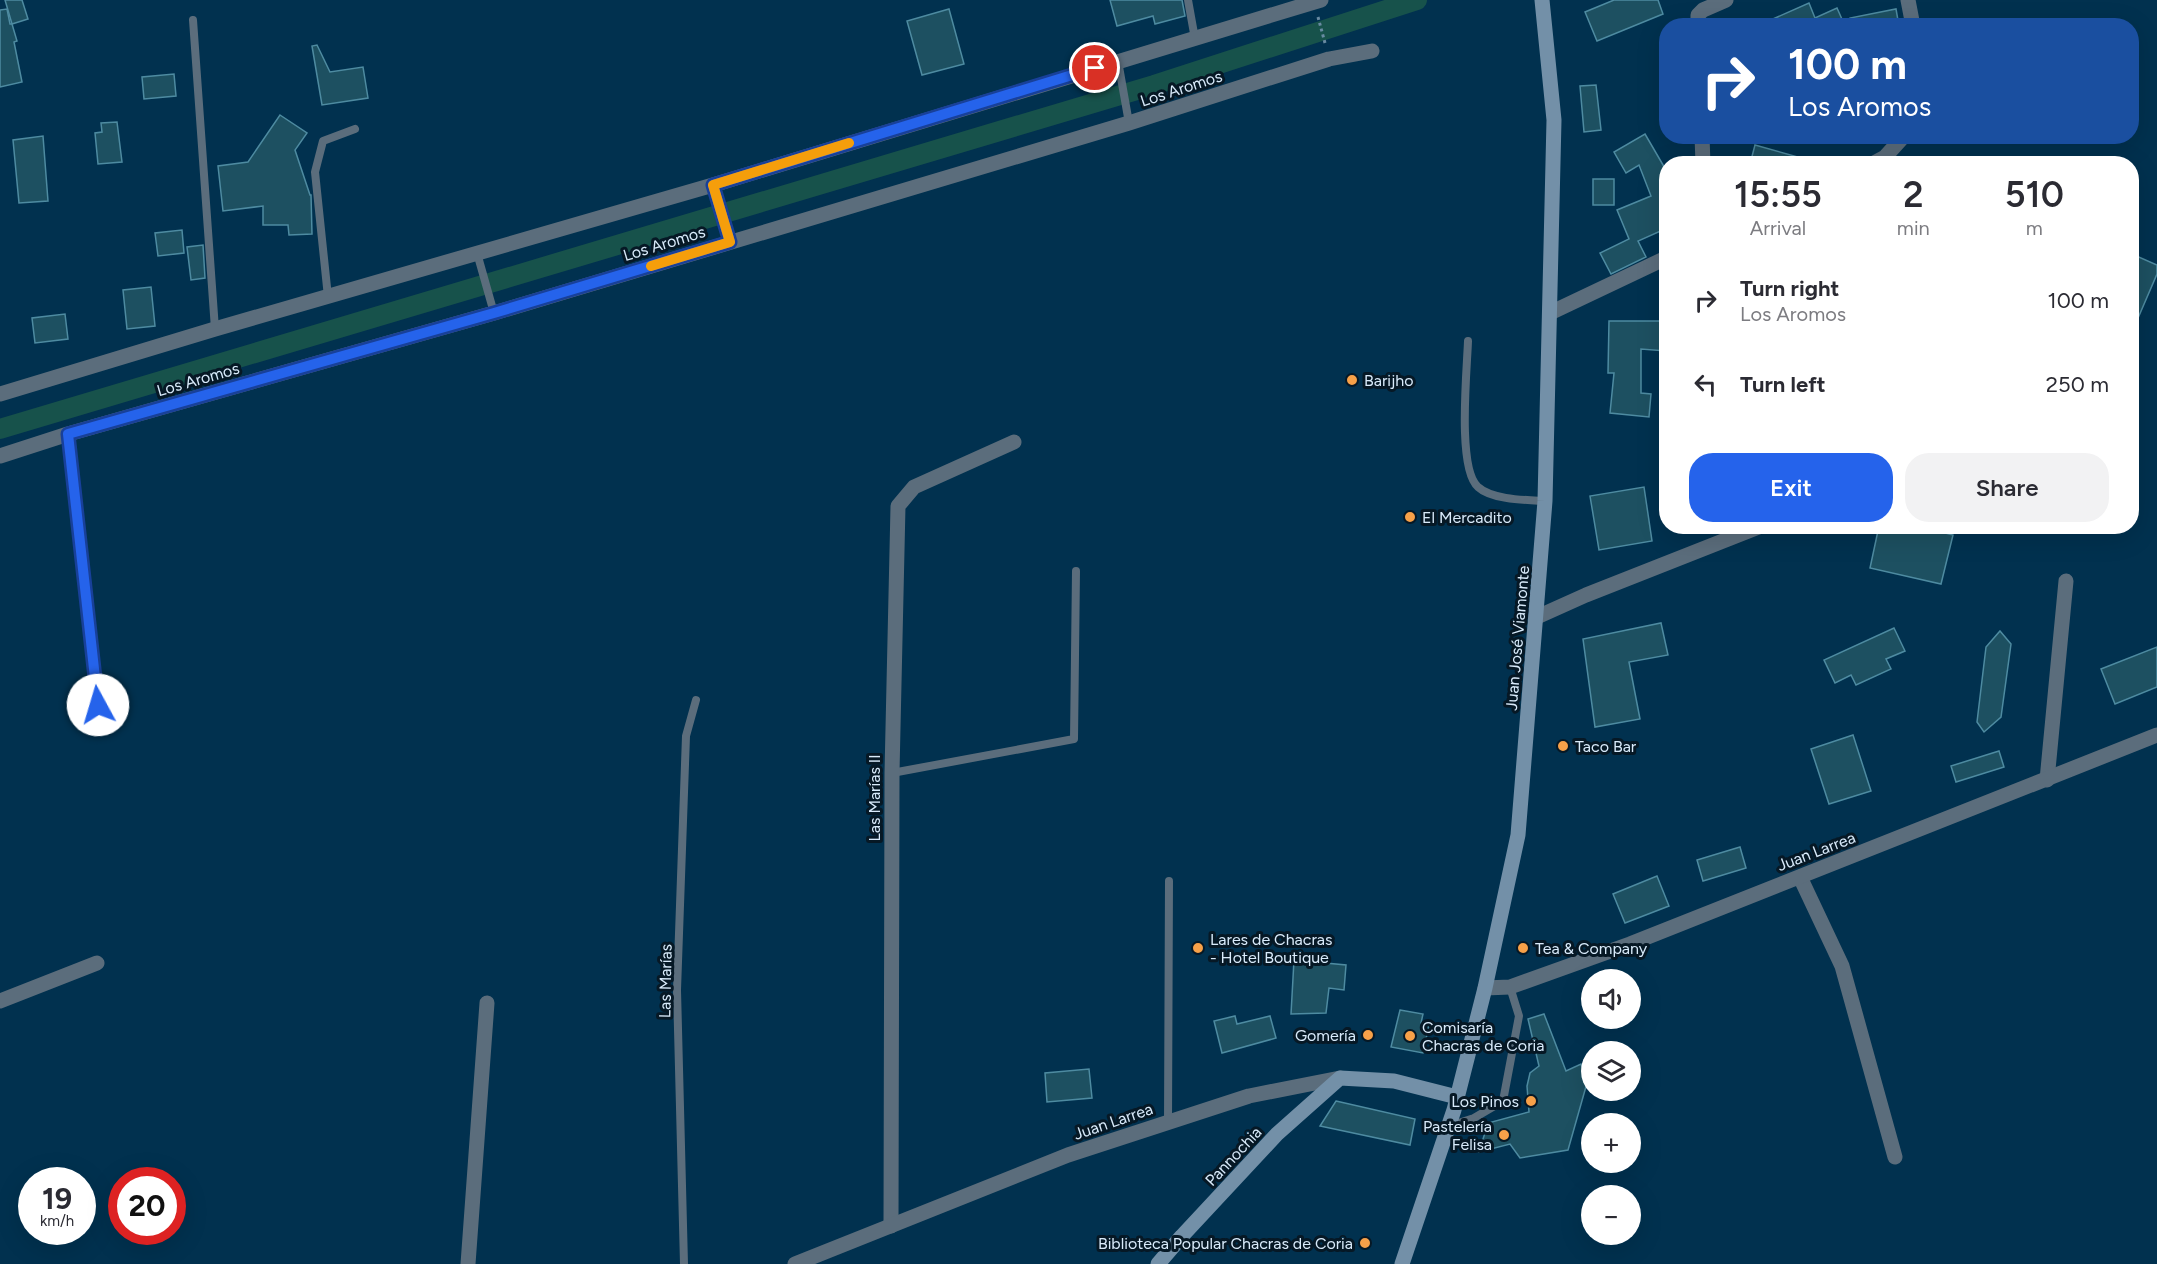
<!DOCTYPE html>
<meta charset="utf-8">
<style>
body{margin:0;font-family:Figtree,sans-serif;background:#f2f2f3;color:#2b2b33;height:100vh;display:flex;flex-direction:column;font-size:22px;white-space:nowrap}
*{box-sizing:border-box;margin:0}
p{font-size:20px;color:#7c7c81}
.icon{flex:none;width:33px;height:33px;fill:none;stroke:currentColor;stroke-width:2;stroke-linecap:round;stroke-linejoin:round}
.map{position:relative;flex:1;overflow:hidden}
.drawer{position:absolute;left:1659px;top:156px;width:480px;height:378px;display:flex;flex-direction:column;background:#fff;border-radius:24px;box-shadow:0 6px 24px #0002}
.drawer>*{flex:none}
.banner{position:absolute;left:1659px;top:18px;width:480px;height:126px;border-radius:24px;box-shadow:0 6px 24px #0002;background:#1a4fa0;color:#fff;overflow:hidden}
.controls{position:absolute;left:1581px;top:969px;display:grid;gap:12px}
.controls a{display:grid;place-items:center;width:60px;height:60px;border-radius:50%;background:#fff;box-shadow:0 6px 24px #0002;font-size:30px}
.speed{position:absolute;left:18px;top:1167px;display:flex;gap:12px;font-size:30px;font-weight:700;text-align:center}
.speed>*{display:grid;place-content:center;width:78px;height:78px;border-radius:50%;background:#fff;box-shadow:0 6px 24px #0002;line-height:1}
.speed small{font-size:15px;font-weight:400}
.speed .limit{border:9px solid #d22;background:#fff;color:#111}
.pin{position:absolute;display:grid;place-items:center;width:51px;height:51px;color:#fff;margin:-26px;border:3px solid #fff;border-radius:50%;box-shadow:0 2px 6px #0007}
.me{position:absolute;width:66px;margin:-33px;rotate:354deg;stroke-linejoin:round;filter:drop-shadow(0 0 4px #0008)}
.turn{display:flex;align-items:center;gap:21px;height:126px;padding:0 30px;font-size:27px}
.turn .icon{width:78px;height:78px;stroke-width:2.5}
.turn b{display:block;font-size:42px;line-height:51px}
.eta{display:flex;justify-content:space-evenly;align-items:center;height:102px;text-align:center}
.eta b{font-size:36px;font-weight:600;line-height:42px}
.primary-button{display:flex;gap:12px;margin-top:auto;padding:12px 30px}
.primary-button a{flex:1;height:69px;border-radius:24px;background:#2563eb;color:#fff;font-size:24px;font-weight:600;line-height:69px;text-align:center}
.primary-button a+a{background:#f2f2f3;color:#2b2b33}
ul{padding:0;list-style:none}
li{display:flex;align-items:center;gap:18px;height:84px;padding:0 30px}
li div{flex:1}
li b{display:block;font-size:22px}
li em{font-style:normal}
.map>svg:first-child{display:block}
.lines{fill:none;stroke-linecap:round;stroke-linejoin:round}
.canal{stroke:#17524b;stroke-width:20}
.building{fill:#1d5061;stroke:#4e8ba1;stroke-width:1.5}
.path{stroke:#698ba2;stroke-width:3;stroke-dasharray:3 3;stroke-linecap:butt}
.service{stroke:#5b6d7c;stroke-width:8}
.minor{stroke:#5b6d7c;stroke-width:15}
.tertiary{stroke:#5b6d7c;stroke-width:15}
.secondary{stroke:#7390a8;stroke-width:15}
.route-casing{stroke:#184099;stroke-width:15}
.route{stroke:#2563eb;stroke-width:10}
.slow{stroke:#f59e0b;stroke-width:10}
.poi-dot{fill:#f7a149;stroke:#061825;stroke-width:2}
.labels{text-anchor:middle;stroke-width:6;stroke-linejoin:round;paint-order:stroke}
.street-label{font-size:16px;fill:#d9ebfb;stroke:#061825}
.poi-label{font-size:16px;fill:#d9ebfb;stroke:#061825;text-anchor:start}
</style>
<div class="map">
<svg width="2157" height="1264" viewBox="0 0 2157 1264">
<rect width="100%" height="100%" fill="#01314f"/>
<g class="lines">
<path class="canal" d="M0 429 1154 85 1417 0"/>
</g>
<g class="building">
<path d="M5 0H22L28 19 12 24Z"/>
<path d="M1110 0H1182L1185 16 1155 24 1153 16 1117 26Z"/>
<path d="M1614 0H1658L1663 14 1597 41 1585 12Z"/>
<path d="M1809 3 1815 18 1837 8 1845 26H1757Z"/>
<path d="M7 9 10 24H12L17 41 14 42 22 82 0 87V10Z"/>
<path d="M949 9 964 64 922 75 907 21Z"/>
<path d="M1896 9 1899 26H1851L1850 18Z"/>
<path d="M317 45 330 72 363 67 368 98 322 105 312 46Z"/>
<path d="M174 74 176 96 144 99 142 77Z"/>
<path d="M1596 85 1601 130 1584 132 1580 86Z"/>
<path d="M280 115 307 133 295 150 310 195H311L312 234 289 235 288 225H263V206L223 211 218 166 248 162Z"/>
<path d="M117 122 122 162 98 164 95 133 102 132 101 123Z"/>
<path d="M1645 134 1666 170V231L1665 229 1638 241 1646 257 1611 274 1600 253 1629 239 1617 210 1651 196 1639 165 1626 173 1614 152Z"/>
<path d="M43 136 48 201 19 203 13 140Z"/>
<path d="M1755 145 1805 159 1804 164H1750Z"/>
<rect x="1593" y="179" width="21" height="26"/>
<path d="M182 230 184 253 158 256 155 233Z"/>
<path d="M203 245 205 278 191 280 187 247Z"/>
<path d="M2132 254 2157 265V274L2132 332Z"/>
<path d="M151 287 155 326 127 329 123 290Z"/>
<path d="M65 314 68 339 35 343 32 318Z"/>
<path d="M1609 321H1666V351L1641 349V393L1651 394 1649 417 1610 413 1614 373H1608Z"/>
<path d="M1644 487 1652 541 1599 550 1590 496Z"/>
<path d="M1879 526H1918L1953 535 1941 584 1870 568Z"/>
<path d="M1661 623 1668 655 1629 662 1640 719 1595 727 1583 639Z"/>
<path d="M1894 628 1905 651 1886 659 1891 669 1856 685 1851 675 1835 683 1824 660Z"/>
<path d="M2000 631 2011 644 2001 717 1984 732 1977 722 1986 647Z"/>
<path d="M2157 647V687L2115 704 2101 669Z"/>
<path d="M1853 735 1871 791 1829 804 1811 749Z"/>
<path d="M1999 751 2004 767 1956 782 1951 766Z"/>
<path d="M1740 847 1746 868 1703 881 1697 860Z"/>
<path d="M1657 876 1669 906 1625 923 1613 894Z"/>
<path d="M1294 960 1346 965 1344 990 1329 988 1326 1013 1291 1014Z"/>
<path d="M1400 1010 1423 1014 1421 1023 1429 1025 1423 1053 1391 1047Z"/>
<path d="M1544 1014 1566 1071 1581 1064 1587 1083 1568 1150 1520 1158 1510 1144 1479 1152 1488 1123 1529 1112 1527 1086 1530 1073 1539 1066 1528 1019Z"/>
<path d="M1235 1016 1237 1024 1270 1016 1276 1038 1222 1053 1214 1021Z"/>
<path d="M1089 1069 1092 1098 1047 1102 1045 1073Z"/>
<path d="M1336 1101 1415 1119 1410 1145 1320 1126Z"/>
</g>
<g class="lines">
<path class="path" d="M1318 17 1325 43"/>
<g class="service">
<path d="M1188 0 1195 39"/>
<path d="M193 20 215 329"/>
<path d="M1118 61 1129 123"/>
<path d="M713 185 730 242"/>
<path d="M477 253 494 313"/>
<path d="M328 297 315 172 323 141 355 129"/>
<path d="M1468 341C1467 370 1457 469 1478 487 1492 500 1527 500 1545 501"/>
<path d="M68 434 97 705"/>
<path d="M892 773 1074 739 1076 571"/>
<path d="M1168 1122 1169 881"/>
<path d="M1449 1126 1474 1118 1503 1101 1519 1016 1510 987"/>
<path d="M684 1264 677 990 686 736 696 700"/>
</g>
<g class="minor">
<path d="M1908 0 1913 26"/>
<path d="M1698 26V15L1703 10 1726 0"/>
<path d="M1702 136 1703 164"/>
<path d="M1872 164 1885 157 1904 136"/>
<path d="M1550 313 1666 258"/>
<path d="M0 394 215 329 713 185 1321 0"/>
<path d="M0 456 68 434 494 313 1129 123 1329 59 1372 51"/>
<path d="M1537 617 1586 595 1761 526"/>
<path d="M2047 780 2066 581"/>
<path d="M1800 877 1842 966 1895 1157"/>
<path d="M0 1001 97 963"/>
<path d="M891 1226 892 773 898 506 914 487 1014 442"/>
<path d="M468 1264 487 1003"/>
</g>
<g class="tertiary">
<path d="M1485 988 1510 987 1630 944 2157 735"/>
<path d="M795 1264 1068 1155 1249 1096 1340 1078"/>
</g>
<g class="secondary">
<path d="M1158 1264 1182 1236 1277 1134 1340 1078 1394 1081 1457 1097"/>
<path d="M1402 1264 1454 1110 1485 988 1518 835 1545 501 1554 120 1542 0"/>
</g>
</g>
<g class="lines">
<g class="route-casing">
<path id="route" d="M98 705 68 434 494 313 730 242 713 185 1095 68"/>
</g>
<use href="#route" class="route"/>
<path class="slow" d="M651 266 730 242 713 185 849 143"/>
</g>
<g class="poi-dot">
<circle cx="1352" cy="380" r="6"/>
<circle cx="1410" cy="517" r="6"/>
<circle cx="1563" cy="746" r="6"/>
<circle cx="1198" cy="948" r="6"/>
<circle cx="1523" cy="948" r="6"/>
<circle cx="1368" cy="1035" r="6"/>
<circle cx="1410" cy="1036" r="6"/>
<circle cx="1531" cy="1101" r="6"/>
<circle cx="1504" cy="1135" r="6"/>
<circle cx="1365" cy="1243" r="6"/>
</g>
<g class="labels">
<g class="street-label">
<text transform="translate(1181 88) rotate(-18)" y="6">Los Aromos</text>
<text transform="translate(664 243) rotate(-17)" y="6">Los Aromos</text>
<text transform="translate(198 379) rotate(-16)" y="6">Los Aromos</text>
<text transform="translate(1517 638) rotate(-85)" y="6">Juan José Viamonte</text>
<text transform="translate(874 798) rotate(-90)" y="6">Las Marías II</text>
<text transform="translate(1816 851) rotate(-21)" y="6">Juan Larrea</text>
<text transform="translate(665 981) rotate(-89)" y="6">Las Marías</text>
<text transform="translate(1113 1121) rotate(-19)" y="6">Juan Larrea</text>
<text transform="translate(1233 1156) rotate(-47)" y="6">Pannochia</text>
</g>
<g class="poi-label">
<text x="1364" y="386">Barijho</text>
<text x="1422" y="523">El Mercadito</text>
<text x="1575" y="752">Taco Bar</text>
<text x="1210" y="945">Lares de Chacras<tspan x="1210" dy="18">- Hotel Boutique</tspan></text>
<text x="1535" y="954">Tea &amp; Company</text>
<text x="1422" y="1033">Comisaría<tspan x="1422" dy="18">Chacras de Coria</tspan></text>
<text x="1356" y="1041" text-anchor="end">Gomería</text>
<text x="1519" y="1107" text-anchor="end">Los Pinos</text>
<text x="1492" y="1132" text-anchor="end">Pastelería<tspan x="1492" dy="18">Felisa</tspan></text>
<text x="1353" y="1249" text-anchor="end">Biblioteca Popular Chacras de Coria</text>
</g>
</g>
</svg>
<div class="controls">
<a><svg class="icon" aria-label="sound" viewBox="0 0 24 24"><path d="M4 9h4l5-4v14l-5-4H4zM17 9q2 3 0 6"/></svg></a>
<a><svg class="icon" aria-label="layers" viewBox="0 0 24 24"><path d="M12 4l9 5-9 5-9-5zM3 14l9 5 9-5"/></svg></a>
<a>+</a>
<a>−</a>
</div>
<div class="speed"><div>19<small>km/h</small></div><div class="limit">20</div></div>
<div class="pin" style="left:1095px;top:68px;background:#d93025"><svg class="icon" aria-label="arrive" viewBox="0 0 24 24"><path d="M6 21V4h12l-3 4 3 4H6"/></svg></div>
<svg class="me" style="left:98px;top:705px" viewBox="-20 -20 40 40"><circle r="19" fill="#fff"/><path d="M0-13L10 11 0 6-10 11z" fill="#2563eb"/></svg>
<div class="banner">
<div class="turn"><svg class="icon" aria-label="right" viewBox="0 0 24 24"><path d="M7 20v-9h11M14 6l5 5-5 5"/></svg><div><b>100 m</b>Los Aromos</div></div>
</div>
<section class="drawer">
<div class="eta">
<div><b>15:55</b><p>Arrival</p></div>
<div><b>2</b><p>min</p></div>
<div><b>510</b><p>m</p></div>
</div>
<ul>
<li><svg class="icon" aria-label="right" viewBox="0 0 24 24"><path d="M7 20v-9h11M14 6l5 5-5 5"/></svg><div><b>Turn right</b><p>Los Aromos</p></div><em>100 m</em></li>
<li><svg class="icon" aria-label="left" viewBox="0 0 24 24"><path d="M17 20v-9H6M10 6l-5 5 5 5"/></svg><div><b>Turn left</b></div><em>250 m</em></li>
</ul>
<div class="primary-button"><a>Exit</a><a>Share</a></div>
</section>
</div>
